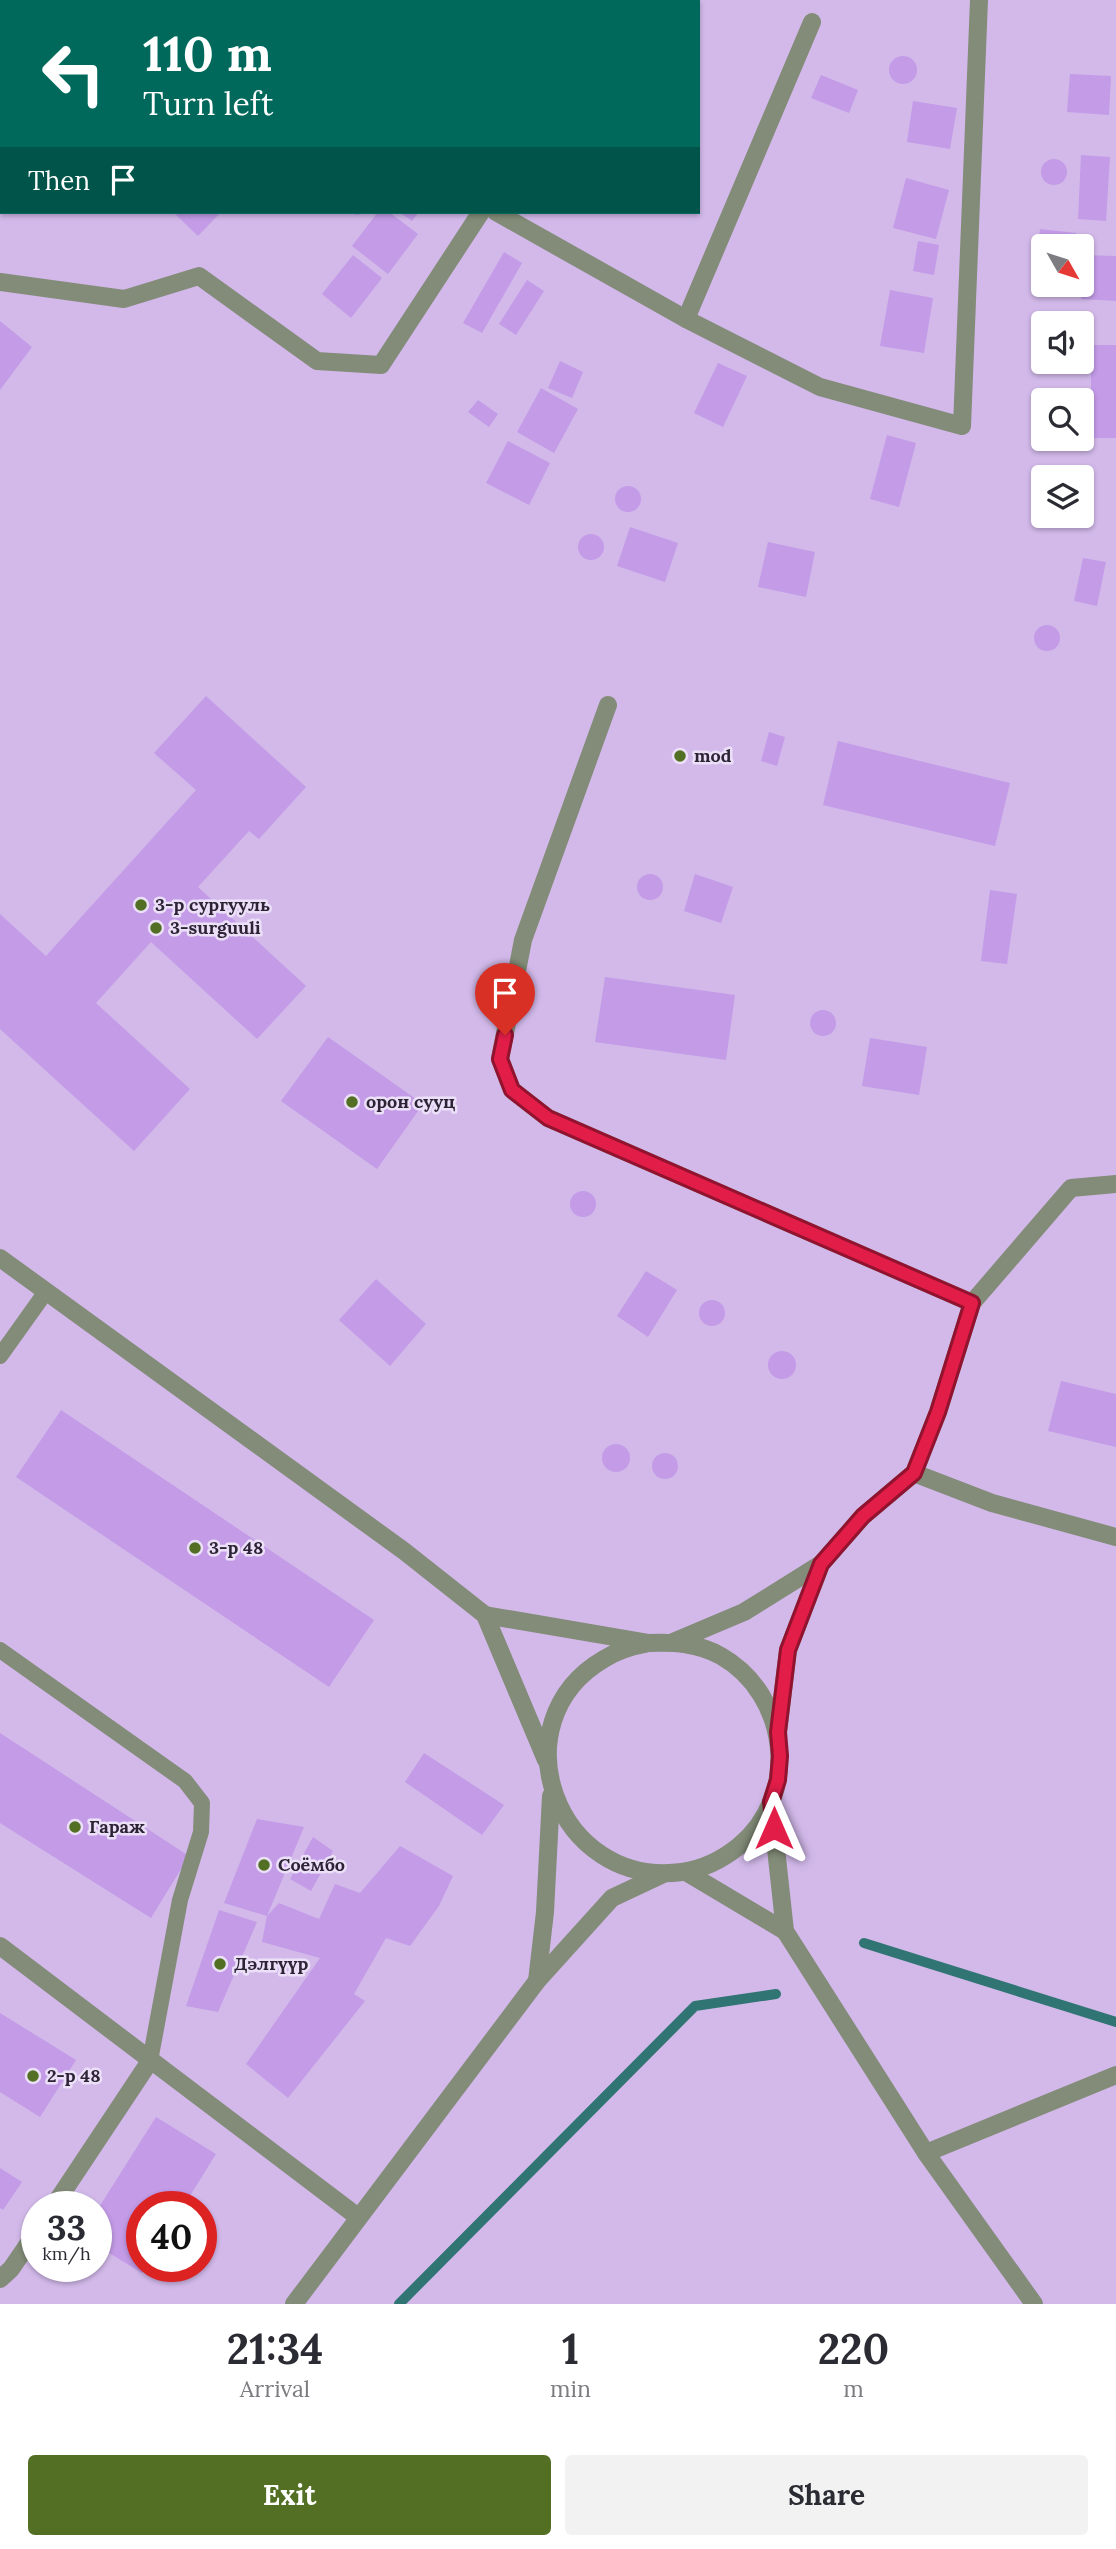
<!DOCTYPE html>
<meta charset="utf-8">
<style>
body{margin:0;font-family:Lora,serif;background:#f2f2f3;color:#2b2b33;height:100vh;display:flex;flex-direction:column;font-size:26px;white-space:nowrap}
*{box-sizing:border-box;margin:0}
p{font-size:23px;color:#7c7c81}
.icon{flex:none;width:38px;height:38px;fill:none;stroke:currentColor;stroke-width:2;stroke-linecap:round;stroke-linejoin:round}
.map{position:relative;height:2304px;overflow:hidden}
.drawer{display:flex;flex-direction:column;background:#fff;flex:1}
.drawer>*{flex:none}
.banner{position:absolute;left:0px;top:0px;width:700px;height:214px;box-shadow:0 2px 5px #0004;background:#00695c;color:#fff;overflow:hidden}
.needle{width:46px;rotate:129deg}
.tools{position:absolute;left:1031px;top:234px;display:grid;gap:14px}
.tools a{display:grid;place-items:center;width:63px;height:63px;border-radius:7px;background:#fff;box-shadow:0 2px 5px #0004;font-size:35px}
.speed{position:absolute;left:21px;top:2191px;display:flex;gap:14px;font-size:35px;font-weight:700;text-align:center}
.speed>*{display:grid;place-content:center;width:91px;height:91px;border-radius:50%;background:#fff;box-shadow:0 2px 5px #0004;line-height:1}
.speed small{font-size:18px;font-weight:400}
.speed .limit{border:10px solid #d22;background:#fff;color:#111}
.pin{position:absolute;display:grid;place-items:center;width:60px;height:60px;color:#fff;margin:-72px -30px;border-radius:50% 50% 50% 0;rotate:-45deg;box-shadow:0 0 7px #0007}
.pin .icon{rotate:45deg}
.me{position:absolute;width:77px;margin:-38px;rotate:0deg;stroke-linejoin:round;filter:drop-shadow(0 0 5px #0008)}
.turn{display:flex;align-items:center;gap:24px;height:147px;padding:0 28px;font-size:32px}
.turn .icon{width:91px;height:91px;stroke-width:2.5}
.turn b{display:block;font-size:49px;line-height:60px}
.then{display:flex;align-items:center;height:66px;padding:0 28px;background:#0003;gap:14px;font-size:26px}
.eta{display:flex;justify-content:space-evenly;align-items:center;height:119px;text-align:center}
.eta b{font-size:42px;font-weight:700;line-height:49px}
.cta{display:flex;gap:14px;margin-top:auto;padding:14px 28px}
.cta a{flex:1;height:80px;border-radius:7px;background:#526f23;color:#fff;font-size:28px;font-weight:700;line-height:80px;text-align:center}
.cta a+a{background:#f2f2f3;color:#2b2b33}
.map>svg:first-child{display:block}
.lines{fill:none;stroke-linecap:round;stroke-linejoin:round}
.stream{stroke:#307473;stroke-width:10}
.building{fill:#c39be7}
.service{stroke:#838c78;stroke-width:16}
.minor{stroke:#838c78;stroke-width:18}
.tertiary{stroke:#838c78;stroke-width:18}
.route-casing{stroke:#92132f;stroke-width:18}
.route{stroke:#e11d48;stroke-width:12}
.poi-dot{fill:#526f23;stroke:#ece0f9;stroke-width:2.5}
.labels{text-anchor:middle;stroke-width:5;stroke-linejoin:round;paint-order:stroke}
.poi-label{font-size:18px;font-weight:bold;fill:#2c2335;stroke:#ece0f9;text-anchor:start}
</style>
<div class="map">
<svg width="1116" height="2304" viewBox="0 0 1116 2304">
<rect width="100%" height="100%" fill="#d2b9ea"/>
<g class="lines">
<g class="stream">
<path d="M864 1943 1116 2022"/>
<path d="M399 2304 695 2006 776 1994"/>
</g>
</g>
<g class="building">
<circle cx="903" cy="70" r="14"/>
<path d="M1070 74 1111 76 1109 115 1067 112Z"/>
<path d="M821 75 858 90 849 113 811 98Z"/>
<path d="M913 101 957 108 950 149 907 142Z"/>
<path d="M1081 155 1110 157 1106 221 1078 219Z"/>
<circle cx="1054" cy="172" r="13"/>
<path d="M906 178 949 190 936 239 893 228Z"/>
<path d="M173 212H221L198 236Z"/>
<path d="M347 212H369L357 215Z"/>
<path d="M378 212H389L418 234 388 274 352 246Z"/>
<path d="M399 212H419L412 221Z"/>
<path d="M1040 229 1076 233 1075 247H1043V252H1038Z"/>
<path d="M918 241 939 245 934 275 913 271Z"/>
<path d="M504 252 522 263 482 333 463 323Z"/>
<path d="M353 255 382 278 351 318 322 294Z"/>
<path d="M1082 255 1116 256V301L1081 299Z"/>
<path d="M527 280 544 291 516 335 499 324Z"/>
<path d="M890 290 933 298 924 353 880 346Z"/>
<path d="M0 321 32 347 0 390Z"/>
<rect x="1091" y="345" width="25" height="93"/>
<path d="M560 361 583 372 572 398 548 388Z"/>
<path d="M718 363 747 376 723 427 694 413Z"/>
<path d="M541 388 578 409 554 453 517 432Z"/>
<path d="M478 400 498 414 489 427 468 412Z"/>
<path d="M887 435 916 443 899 507 870 499Z"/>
<path d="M508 441 550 463 529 505 486 483Z"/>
<path d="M1065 473 1076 478H1053L1061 474Z"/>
<circle cx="628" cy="499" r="13"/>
<path d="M630 527 678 543 665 582 617 566Z"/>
<circle cx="591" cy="547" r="13"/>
<path d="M768 542 815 552 806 597 758 587Z"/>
<path d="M1083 558 1106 562 1097 606 1074 601Z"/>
<circle cx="1047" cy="638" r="13"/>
<path d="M206 696 306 787 259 839 249 831 198 887 306 986 257 1039 151 942 96 1003 190 1089 134 1151 0 1029V914L46 956 196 790 154 753Z"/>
<path d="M769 732 785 737 777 766 761 761Z"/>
<path d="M838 741 1010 783 995 846 823 805Z"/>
<circle cx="650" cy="887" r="13"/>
<path d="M695 874 733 887 721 923 684 911Z"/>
<path d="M990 890 1017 894 1007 964 981 961Z"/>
<path d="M605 977 735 995 726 1060 595 1042Z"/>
<circle cx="823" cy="1023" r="13"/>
<path d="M328 1037 423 1104 377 1169 281 1101Z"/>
<path d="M870 1038 927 1047 919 1095 862 1086Z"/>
<circle cx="583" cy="1204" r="13"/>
<path d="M646 1271 677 1290 648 1337 617 1316Z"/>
<path d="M376 1279 426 1324 390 1366 339 1320Z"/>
<circle cx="712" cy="1313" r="13"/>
<circle cx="782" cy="1365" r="14"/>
<path d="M1061 1381 1116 1394V1447L1048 1431Z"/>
<path d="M61 1410 374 1620 329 1687 16 1477Z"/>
<circle cx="616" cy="1458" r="14"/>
<circle cx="665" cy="1466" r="13"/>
<path d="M0 1733 189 1856 151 1918 0 1823Z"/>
<path d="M424 1753 504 1805 482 1835 405 1782Z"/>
<path d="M257 1819 304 1827 267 1916 224 1903Z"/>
<path d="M313 1837 333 1851 311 1891 290 1879Z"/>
<path d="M400 1846 453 1876 439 1906 410 1946 386 1938 354 1994 365 2001 288 2098 246 2064 320 1958 262 1942 267 1916 279 1903 319 1919 335 1884 360 1893Z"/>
<path d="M219 1910 257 1922 218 2012 186 2006Z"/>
<path d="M0 2013 76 2060 40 2117 0 2092Z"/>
<path d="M156 2117 216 2154 183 2207H142V2266H146L142 2273 96 2245V2212Z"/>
<path d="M0 2168 22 2182 3 2210 0 2208Z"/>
</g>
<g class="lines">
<g class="service">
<path d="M0 1356 45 1293"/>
<path d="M0 1650 185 1781 202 1803 201 1832 180 1900 150 2061"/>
</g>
<g class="minor">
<path d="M201 2 203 0"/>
<path d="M606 2 607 0"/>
<path d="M0 163 2 162"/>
<path d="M496 212 686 319 820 387 962 426 979 0"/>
<path d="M0 282 124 299 199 276 317 361 381 365 481 212"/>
<path d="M686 319 812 22"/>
<path d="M608 705 523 940 500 1059 512 1090 548 1118 972 1303"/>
<path d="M914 1473 938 1412 972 1303 1071 1188 1116 1184"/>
<path d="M673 1642 744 1612 821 1564 863 1516 914 1473 992 1503 1116 1537"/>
<path d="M778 1732 788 1650 821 1564"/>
<path d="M0 1946 358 2217"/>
<path d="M926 2153 1116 2075"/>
<path d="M53 2207 150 2061"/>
<path d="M0 2279 11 2269 37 2231"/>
</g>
<g class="tertiary">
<path d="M0 1258 404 1551 485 1615 546 1760"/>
<path d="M485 1615 649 1643C674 1642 698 1643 721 1656 789 1695 801 1795 739 1846 723 1859 703 1869 682 1872 556 1889 496 1722 604 1659 618 1650 633 1646 649 1643"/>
<path d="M771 1803 785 1931 926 2153 1034 2304"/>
<path d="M686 1872 785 1931"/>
<path d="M537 1981 545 1912 551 1796"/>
<path d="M294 2304 537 1981 612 1898 663 1874"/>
</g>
</g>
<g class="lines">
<g class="route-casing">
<path id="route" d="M505 1035 500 1059 512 1090 548 1118 972 1303 938 1412 914 1473 863 1516 821 1564 788 1650 778 1732 780 1756 778 1780 771 1802 774 1828"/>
</g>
<use href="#route" class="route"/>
</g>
<g class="poi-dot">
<circle cx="680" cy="756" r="7"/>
<circle cx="141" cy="905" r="7"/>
<circle cx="156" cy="928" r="7"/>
<circle cx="352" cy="1102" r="7"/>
<circle cx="195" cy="1548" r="7"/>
<circle cx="75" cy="1827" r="7"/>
<circle cx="264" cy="1865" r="7"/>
<circle cx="220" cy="1964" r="7"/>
<circle cx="33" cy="2076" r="7"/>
</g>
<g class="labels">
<g class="poi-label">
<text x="694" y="762">mod</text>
<text x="155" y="911">3-р сургууль</text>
<text x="170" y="934">3-surguuli</text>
<text x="366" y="1108">орон сууц</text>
<text x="209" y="1554">3-р 48</text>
<text x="89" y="1833">Гараж</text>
<text x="278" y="1871">Соёмбо</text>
<text x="234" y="1970">Дэлгүүр</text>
<text x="47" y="2082">2-р 48</text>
</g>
</g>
</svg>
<div class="tools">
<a><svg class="needle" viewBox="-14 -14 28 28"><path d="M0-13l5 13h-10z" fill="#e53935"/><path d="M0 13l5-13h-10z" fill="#7c7c81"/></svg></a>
<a><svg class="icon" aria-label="sound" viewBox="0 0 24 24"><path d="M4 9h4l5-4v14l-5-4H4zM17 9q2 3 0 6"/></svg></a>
<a><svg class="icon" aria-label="search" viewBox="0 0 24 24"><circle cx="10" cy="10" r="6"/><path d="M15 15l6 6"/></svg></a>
<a><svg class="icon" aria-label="layers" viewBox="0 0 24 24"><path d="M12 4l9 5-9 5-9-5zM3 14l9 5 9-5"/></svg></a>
</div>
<div class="speed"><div>33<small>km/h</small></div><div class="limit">40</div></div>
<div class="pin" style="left:505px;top:1035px;background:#d93025"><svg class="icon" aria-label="arrive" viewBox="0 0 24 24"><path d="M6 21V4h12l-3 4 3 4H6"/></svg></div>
<svg class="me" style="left:774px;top:1828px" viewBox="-20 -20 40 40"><path d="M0-17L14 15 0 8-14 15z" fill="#e11d48" stroke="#fff" stroke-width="4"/></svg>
<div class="banner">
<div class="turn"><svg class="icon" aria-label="left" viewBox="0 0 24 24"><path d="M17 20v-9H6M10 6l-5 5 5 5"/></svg><div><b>110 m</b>Turn left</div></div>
<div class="then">Then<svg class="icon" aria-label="arrive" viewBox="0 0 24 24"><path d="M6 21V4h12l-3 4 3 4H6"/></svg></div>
</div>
</div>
<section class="drawer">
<div class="eta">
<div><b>21:34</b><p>Arrival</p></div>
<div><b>1</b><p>min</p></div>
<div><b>220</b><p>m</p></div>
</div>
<div class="cta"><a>Exit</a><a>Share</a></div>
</section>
